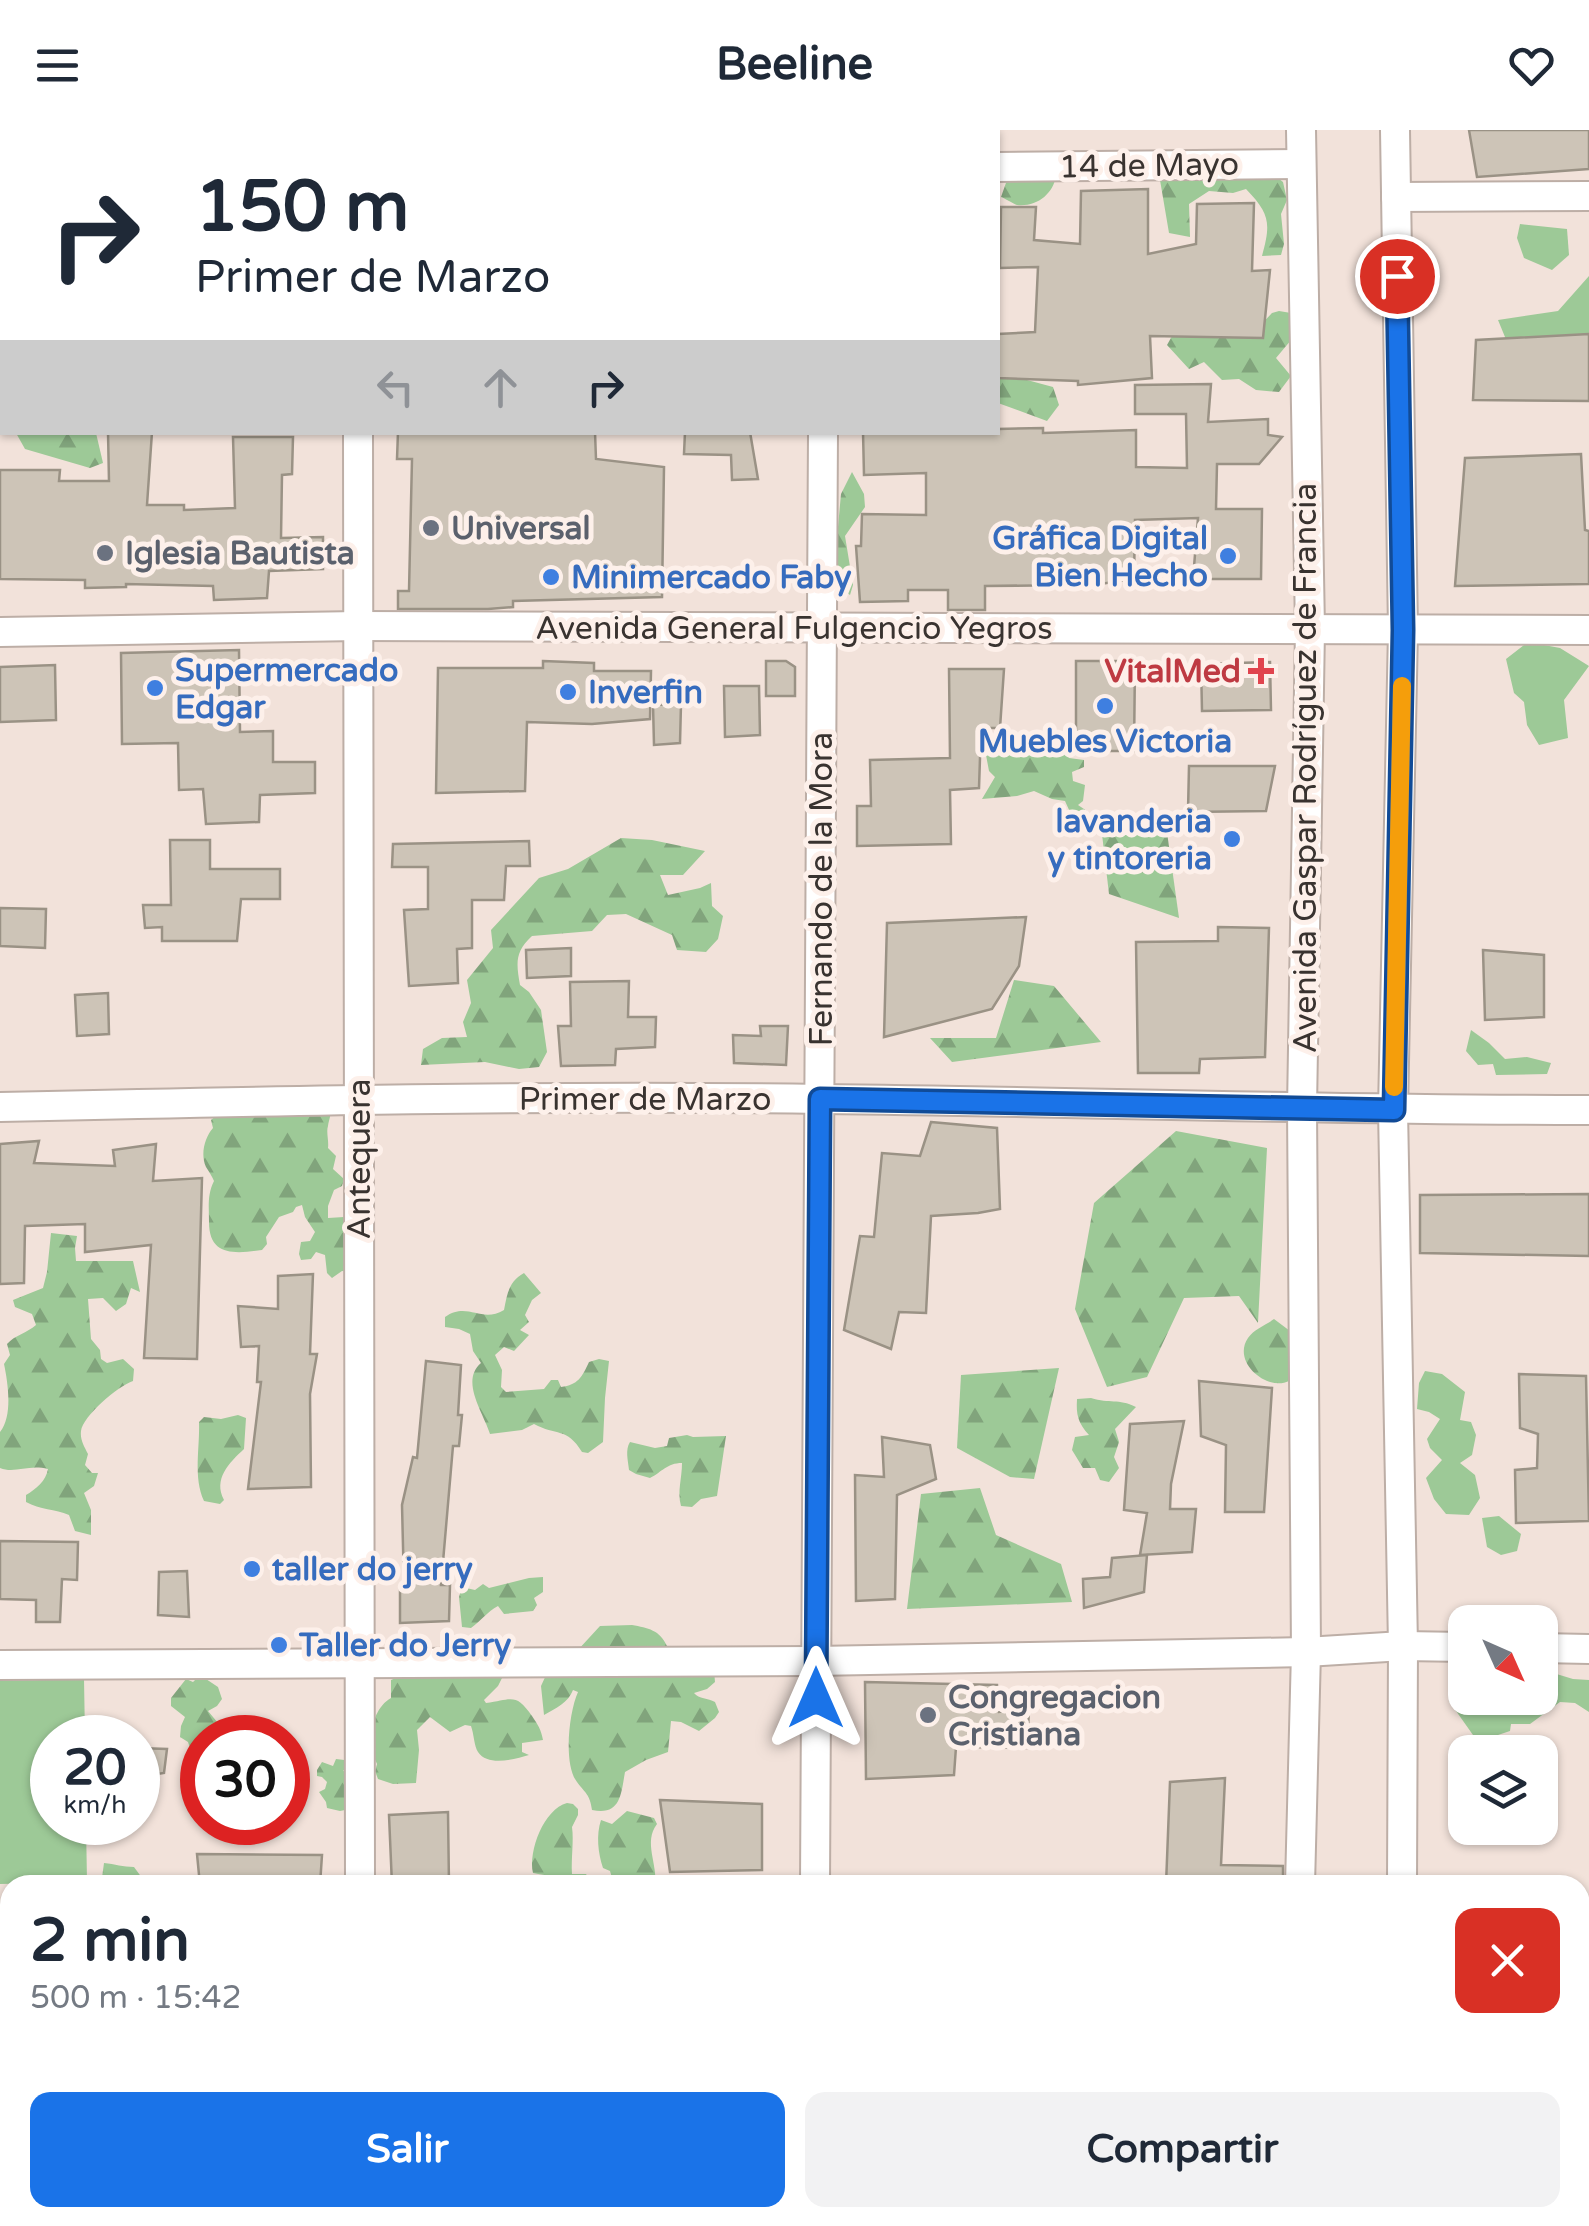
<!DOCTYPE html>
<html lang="es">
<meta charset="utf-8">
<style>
body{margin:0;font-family:"Varela Round",sans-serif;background:#f2f2f3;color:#1f2937;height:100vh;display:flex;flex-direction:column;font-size:38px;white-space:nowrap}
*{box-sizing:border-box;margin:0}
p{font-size:32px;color:#747a83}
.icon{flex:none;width:55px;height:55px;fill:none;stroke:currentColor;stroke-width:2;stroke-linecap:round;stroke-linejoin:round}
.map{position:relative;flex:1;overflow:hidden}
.drawer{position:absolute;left:0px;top:1745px;width:1590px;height:352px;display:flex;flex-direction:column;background:#fff;border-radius:30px 30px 0 0;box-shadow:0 2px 8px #0004}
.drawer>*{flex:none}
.guide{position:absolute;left:0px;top:0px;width:1000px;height:305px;box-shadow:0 2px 8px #0004;background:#fff;color:#1f2937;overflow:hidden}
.needle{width:65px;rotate:135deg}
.controls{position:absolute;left:1448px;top:1475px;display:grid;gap:20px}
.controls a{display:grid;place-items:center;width:110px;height:110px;border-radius:20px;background:#fff;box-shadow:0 2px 8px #0004;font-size:50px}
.speed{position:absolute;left:30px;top:1585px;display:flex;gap:20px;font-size:50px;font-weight:700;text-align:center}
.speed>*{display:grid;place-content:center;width:130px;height:130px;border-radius:50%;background:#fff;box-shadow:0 2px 8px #0004;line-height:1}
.speed small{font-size:25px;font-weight:400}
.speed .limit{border:15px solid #d22;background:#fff;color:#111}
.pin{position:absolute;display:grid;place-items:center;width:85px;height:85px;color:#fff;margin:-42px;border:5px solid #fff;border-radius:50%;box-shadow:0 2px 10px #0007}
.me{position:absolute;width:110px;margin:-55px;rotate:0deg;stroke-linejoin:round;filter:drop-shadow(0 0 8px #0008)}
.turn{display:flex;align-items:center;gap:35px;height:210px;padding:0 30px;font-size:45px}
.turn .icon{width:130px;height:130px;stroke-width:2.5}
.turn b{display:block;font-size:70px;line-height:85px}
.lanes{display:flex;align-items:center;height:95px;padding:0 30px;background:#0003;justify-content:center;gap:50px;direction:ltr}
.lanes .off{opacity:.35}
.round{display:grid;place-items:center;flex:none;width:105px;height:105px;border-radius:20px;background:#f2f2f3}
.head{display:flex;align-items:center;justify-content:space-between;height:170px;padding:0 30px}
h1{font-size:60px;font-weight:700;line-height:75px}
.action{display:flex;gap:20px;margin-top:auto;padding:20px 30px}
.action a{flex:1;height:115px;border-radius:20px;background:#1a73e8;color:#fff;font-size:40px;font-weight:700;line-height:115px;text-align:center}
.action a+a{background:#f2f2f3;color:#1f2937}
header{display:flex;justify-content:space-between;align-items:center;height:130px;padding:0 30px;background:#fff;font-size:45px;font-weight:700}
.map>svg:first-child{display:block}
.grass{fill:#9dc997}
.forest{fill:url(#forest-firs)}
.building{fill:#cdc4b7;stroke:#9a9285;stroke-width:2.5}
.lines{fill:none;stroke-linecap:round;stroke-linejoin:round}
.minor-casing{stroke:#bdaea6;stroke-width:32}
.highway-casing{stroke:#bdaea6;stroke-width:45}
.minor{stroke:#fff;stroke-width:28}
.highway{stroke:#fff;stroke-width:40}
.route-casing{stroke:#114b97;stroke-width:25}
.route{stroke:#1a73e8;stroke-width:18}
.slow{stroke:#f59e0b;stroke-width:18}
.worship-dot{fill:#6b7280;stroke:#fdf0ea;stroke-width:4}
.shop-dot{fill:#3f7fe0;stroke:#fdf0ea;stroke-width:4}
.health-dot{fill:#e0444e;stroke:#fdf0ea;stroke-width:4}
.labels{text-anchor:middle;stroke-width:10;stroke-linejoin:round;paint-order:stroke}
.street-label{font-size:32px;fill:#393330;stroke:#fdf0ea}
.worship-label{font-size:32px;font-weight:bold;fill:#5b616d;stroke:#fdf0ea;text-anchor:start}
.shop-label{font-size:32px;font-weight:bold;fill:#366cbe;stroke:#fdf0ea;text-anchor:start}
.health-label{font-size:32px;font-weight:bold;fill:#be3a42;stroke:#fdf0ea;text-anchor:end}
</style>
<header><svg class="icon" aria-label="menu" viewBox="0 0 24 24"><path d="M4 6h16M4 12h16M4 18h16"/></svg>Beeline<svg class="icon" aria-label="heart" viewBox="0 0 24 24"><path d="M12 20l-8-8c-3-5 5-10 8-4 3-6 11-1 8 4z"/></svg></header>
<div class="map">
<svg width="1589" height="2096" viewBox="0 0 1589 2096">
<defs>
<pattern id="forest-firs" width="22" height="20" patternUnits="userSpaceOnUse" patternTransform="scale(2.5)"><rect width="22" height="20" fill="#9dc997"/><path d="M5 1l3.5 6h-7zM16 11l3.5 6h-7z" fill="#81a47c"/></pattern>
</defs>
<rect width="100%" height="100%" fill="#f2e2da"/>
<g class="grass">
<path d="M1520 94 1567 99 1569 125 1552 140 1524 128 1517 108Z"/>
<path d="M1589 146V215L1512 224 1498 190 1558 181Z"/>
<path d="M1528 512 1560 518 1589 536 1564 570 1568 608 1539 615 1527 595 1524 572 1514 563 1506 529Z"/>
<path d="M1471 900 1489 913 1505 929 1527 927 1551 933 1547 944 1496 945 1493 934 1478 935 1466 921Z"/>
<path d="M1425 1241 1442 1244 1465 1262 1460 1290 1471 1292 1476 1305 1472 1325 1460 1333 1475 1345 1480 1368 1469 1385 1446 1384 1434 1369 1426 1348 1442 1330 1430 1318 1427 1309 1440 1289 1429 1282 1417 1279 1419 1253Z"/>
<path d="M1499 1386 1521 1404 1517 1421 1501 1425 1487 1417 1482 1388Z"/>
<path d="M1540 1539 1573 1549 1589 1550V1582L1575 1573 1560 1572 1530 1594H1511L1510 1601 1492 1607 1473 1605 1449 1571 1465 1541V1568H1540Z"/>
<path d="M84 1549 85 1607 52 1608V1692L86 1693 87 1752 0 1754V1551Z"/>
</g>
<g class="forest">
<path d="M1168 41H1269L1283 52 1287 70 1281 84 1284 114 1281 125 1262 126C1271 93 1270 84 1246 59L1233 63 1209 61 1189 74 1190 107 1169 103 1160 50Z"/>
<path d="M1056 46C1053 64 1037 77 1017 75 1014 74 1004 68 1001 67L1007 50Z"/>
<path d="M1279 181 1297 184V203L1276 228 1291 246 1279 262 1256 260 1239 249 1222 250 1204 232 1189 239 1167 215 1176 199 1253 203 1272 183Z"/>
<path d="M1001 243 1053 257 1059 275 1047 291 998 273V247Z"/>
<path d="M16 303H96L103 333 90 338 25 319Z"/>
<path d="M852 342 864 364 865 377 845 406 853 455 850 465 833 452 841 364Z"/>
<path d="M1042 608 1062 617 1069 628 1084 630V637L1072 642 1073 651 1085 655 1083 671 1078 675 1087 681 1079 691 1070 682 1065 671 1052 669 1034 661 1017 666 982 669 995 647 989 641 986 625 1004 609 1015 614 1017 627 1031 621Z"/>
<path d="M1100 687 1165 688 1179 788 1109 764Z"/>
<path d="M621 708 652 710 705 721 683 745H660L668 765 700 758 711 753 712 776 723 786 718 809 706 822 677 820 672 805 626 784 607 785 592 801 532 806C515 822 516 832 520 855L529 862 541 880 547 922 539 937 519 939 485 932 421 935 423 919 442 908 467 907 463 892 471 873 467 850 493 818 491 800 539 748 568 739Z"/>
<path d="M1014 850 1054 856 1101 912 952 932 930 908H996Z"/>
<path d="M331 979C331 986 329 989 328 996 326 1002 329 1011 328 1018L336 1026 333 1039 344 1049 342 1056 334 1060 328 1076V1088L344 1087 346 1094 351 1142 342 1141 332 1148 327 1143 325 1125 316 1122 311 1129 301 1130 299 1124 301 1112 310 1111 315 1102 305 1087 302 1075 296 1077 293 1082 279 1087 266 1107 267 1114 262 1120C234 1124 209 1126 209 1092 209 1077 207 1065 214 1051 212 1046 209 1042 206 1037 200 1024 205 1007 213 998L211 990 217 985Z"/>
<path d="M1176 1001 1267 1018 1258 1193 1239 1166 1184 1168 1147 1247 1107 1257 1075 1179 1094 1073Z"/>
<path d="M51 1103 77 1106 75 1118 76 1131H133L140 1162 131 1158 126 1174 116 1181 103 1168 88 1169 91 1209 100 1220 101 1229 107 1233 123 1229 134 1239 133 1251C118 1256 83 1286 81 1301 80 1310 84 1316 88 1324L85 1335 92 1343H98L94 1356 84 1363 91 1380V1405L75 1401 69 1385C55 1379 40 1380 26 1372V1365C36 1359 46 1351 48 1339 28 1334 15 1344 0 1338V1302C13 1286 8 1253 4 1234L10 1225 7 1214C15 1205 27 1203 36 1195L32 1184 15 1177 13 1170 43 1158 47 1142Z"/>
<path d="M524 1143 541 1163 532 1170 525 1185 529 1192 520 1200 529 1205 514 1221 504 1217 495 1225 502 1240 501 1257 506 1262 544 1259 551 1250H558L561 1257C578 1255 582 1247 589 1232L599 1229 609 1231 605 1268 603 1312 588 1323 582 1322C567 1297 556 1306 534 1294L522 1300 490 1304C483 1282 460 1251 481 1233L473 1221 470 1204 459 1199 445 1197V1187C468 1171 481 1194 504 1180 507 1164 509 1151 524 1143Z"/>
<path d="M1274 1189 1290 1201 1295 1233H1288L1289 1240 1297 1244C1279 1270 1229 1236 1248 1208 1254 1199 1266 1195 1274 1189Z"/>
<path d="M1059 1238 1034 1349 1010 1347 957 1318 961 1245Z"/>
<path d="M1091 1268C1110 1274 1118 1268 1136 1277L1115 1299 1119 1312 1114 1327 1119 1338 1109 1352 1100 1350 1095 1338H1083L1072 1320 1075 1307 1089 1305C1078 1293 1076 1285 1077 1269Z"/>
<path d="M238 1285 246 1288 244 1319C229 1333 213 1349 224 1370L220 1374 204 1371C193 1347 200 1318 199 1292L204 1287 221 1289Z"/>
<path d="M687 1305 693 1307 726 1306 717 1366 701 1369 692 1377 681 1376C677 1361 682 1349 682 1333 667 1333 662 1342 650 1348L636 1344 629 1340C628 1330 625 1320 630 1312L655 1318 667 1316 669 1308Z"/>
<path d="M980 1358 996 1405 1061 1434 1072 1472 907 1479 921 1364Z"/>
<path d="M543 1447V1462L534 1468 537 1475 533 1481 504 1484 498 1476C487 1482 482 1490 471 1498L462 1497 459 1467 462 1457 475 1460 483 1454 489 1458 529 1448Z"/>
<path d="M632 1495C648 1498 660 1500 667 1516L676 1519 577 1521 600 1496Z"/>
<path d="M714 1540 715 1552 707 1559 694 1563C699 1569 708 1568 715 1572L719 1582 715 1588 699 1601 681 1592 671 1591 668 1622 646 1630 625 1642C621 1664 621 1686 592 1680 590 1664 585 1663 577 1652 563 1634 569 1582 578 1562L573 1560C568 1573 556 1578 544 1585L541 1556 547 1543Z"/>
<path d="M405 1544 503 1546 498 1556 484 1570 486 1573C513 1569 516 1563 532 1586 538 1595 541 1599 543 1610L522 1613V1622L529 1625C515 1629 488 1637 478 1622 474 1616 474 1604 471 1596L465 1595 450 1602 430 1587 417 1600 419 1620 416 1653 393 1654 378 1649 375 1641 377 1634C366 1614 371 1579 391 1568V1550Z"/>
<path d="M200 1545 218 1557 222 1569 217 1576 208 1581 223 1599 225 1607 202 1608V1626L192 1624 188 1612 180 1607 181 1596 185 1587 171 1576V1568L186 1549 193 1552Z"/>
<path d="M336 1629 353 1631 343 1641 352 1642 350 1679 340 1681 327 1678 326 1672 319 1662 325 1659 327 1652 322 1647 317 1646V1640L322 1632 333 1636Z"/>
<path d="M567 1673 573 1674 578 1679V1685L572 1697C574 1711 571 1728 572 1744H586L588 1747 580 1755H569C558 1745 547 1746 533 1743 528 1721 544 1679 567 1673Z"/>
<path d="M627 1681 654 1688 657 1694C643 1712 658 1734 655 1755L643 1745H632L626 1755H614L610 1741 603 1738C598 1723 596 1705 601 1690L612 1694Z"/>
<path d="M104 1733C115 1734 123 1737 134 1737L145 1752H157V1755H101Z"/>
</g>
<g class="building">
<path d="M1469 0H1589V39L1477 47Z"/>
<path d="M1148 59V124L1196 114 1197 74 1254 73 1252 141 1270 140 1263 208 1150 206 1152 248 1078 255V251L998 248V204L1035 202 1038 137 1000 138 1001 77H1036L1034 110 1080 114 1081 61Z"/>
<path d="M1589 204V271L1473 270 1476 210Z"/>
<path d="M1211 254 1208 292 1268 289V305L1282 307 1259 334H1217L1216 379H1262L1261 449H1193L1198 388 1135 390 1134 449 1073 458V455L985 456V480H948V460H908V471L860 472 856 416H861L862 384 926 385V343L864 345 863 302H998V299L1043 298V303L1136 300V337L1187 338 1186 284H1135V255Z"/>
<path d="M108 302H152L147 375H184V380L235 378 233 307H293L292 344 282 345 281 408 323 407V439L269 441 267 468 214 470 213 456 126 454V457L85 458V450L0 449V340H60L59 351H109Z"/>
<path d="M398 302H595L596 329 664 337 662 467 513 471V477L488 479H398V461H409L412 329H397Z"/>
<path d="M685 302H750L758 349 732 350 731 325 684 324Z"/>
<path d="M1581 324 1585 400 1589 401V454L1455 456 1465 328Z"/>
<path d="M239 520 240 602 273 601V632H315V663L260 665 259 692 206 694 203 659 179 660 178 613 122 614 121 523Z"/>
<path d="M543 531 594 533V541H651L650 589 592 594 527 592 525 661 436 663 438 538H543Z"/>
<path d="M766 531H786L795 537V566H766Z"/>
<path d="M1076 531H1135L1134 621H1076Z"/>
<path d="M1270 532 1271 580 1202 581 1201 534Z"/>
<path d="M55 535 56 590 0 592V537Z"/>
<path d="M949 539H1004L1000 598H981L979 658 950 660 951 714 857 716V676H871L870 630 950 628Z"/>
<path d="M724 556H759L760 605 725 607Z"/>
<path d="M681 574 680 613 654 615 653 575Z"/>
<path d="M1189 636H1275L1266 681 1188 682Z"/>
<path d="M170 710H210V739H280V769H241L237 811H162V797L145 798 143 775H171Z"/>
<path d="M529 711 530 736H506L504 770H472V818L457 819 458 853 409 856 404 780 428 779V737H392L393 714Z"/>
<path d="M0 778 46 779 45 818 0 816Z"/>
<path d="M1026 787 1019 836 992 879 884 907 887 793Z"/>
<path d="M1218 797 1269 798 1265 927 1200 929 1199 943H1138L1136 812 1218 811Z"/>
<path d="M571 818V846L527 848 526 820Z"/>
<path d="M1483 820 1544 825V887L1485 890Z"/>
<path d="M629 851 628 887H656L655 917 616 919 615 935 561 936 558 896H571L570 852Z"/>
<path d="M108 863 109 904 77 906 75 865Z"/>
<path d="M760 896H788L786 935 734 933 733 905 761 906Z"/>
<path d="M931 992 997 998 1000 1079 978 1083 931 1086 926 1183 899 1182 891 1219 844 1200 860 1106 874 1107 882 1023 920 1026Z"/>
<path d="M39 1011 34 1033 115 1036 113 1020 156 1014 153 1051 202 1048 197 1229 144 1228 151 1115 85 1122V1094L25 1096 24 1153 0 1154V1014Z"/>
<path d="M1589 1064V1126L1420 1123V1065Z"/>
<path d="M313 1144 310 1224H317L310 1264 311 1357 248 1359 261 1252H257L259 1216 241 1217 238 1176 278 1179V1146Z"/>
<path d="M426 1231 461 1235 458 1285H462L459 1316H453L441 1455H450L449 1491 400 1493V1457H404L402 1375 413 1327 417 1328Z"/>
<path d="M1519 1244 1586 1246 1589 1391 1516 1393 1515 1340 1537 1338 1538 1304 1520 1298Z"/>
<path d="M1199 1251 1272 1258 1264 1382H1225L1226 1315 1201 1306Z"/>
<path d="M1184 1291 1171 1354 1170 1379H1196L1192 1422 1140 1425 1147 1383 1124 1380 1130 1294Z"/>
<path d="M882 1307 930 1315 936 1349 897 1365 895 1469 856 1471 855 1345 884 1347Z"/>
<path d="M0 1411 78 1412 77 1450 62 1449 60 1492H36V1470L0 1469Z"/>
<path d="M1147 1425 1144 1462 1084 1478 1083 1449 1110 1447 1112 1428Z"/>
<path d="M187 1441 189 1487 158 1485 159 1442Z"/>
<path d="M865 1552 997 1555 999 1582 1029 1579 1027 1618 956 1617 954 1645 866 1649Z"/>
<path d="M138 1618 167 1619 164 1643 138 1647Z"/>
<path d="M1225 1648 1221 1735 1283 1736V1755H1166L1170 1652Z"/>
<path d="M660 1670 762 1674V1740L670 1742Z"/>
<path d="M448 1682 449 1755H392L389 1685Z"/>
<path d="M197 1724 322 1725 320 1755H200Z"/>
</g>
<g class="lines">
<g class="minor-casing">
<g id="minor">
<path d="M357 0V2"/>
<path d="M1395 0 1403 500 1393 980 1403 1516 1402 1755"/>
<path d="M824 2 825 0"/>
<path d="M998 37 1301 34"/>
<path d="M0 43H2"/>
<path d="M1396 67 1589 66"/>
<path d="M358 302 360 1755"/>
<path d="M0 502 358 496 1589 500"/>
<path d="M0 977C274 971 548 965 822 969 1078 972 1333 980 1589 980"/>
<path d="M1540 1518 1589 1519"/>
<path d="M0 1535 816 1531 1306 1522 1403 1516 1465 1517"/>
<path d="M815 1755 823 302"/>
<path d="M1300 1755 1306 1522 1302 978 1310 499 1301 0"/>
<path d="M1580 1890 1589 1891"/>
<path d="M1580 2002H1589"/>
<path d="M0 2007H10"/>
<path d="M46 2088V2096"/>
<path d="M366 2088 367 2096"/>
<path d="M736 2088 739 2096"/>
<path d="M1044 2088V2096"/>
<path d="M1014 2096 1016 2088"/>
</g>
</g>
<g class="highway-casing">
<g id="highway">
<path d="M0 2071H10"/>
<path d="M1303 2088 1378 2092 1398 2096"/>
</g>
</g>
<use href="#minor" class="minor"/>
<use href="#highway" class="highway"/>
</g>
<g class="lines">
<g class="route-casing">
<path id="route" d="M816 1568 820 969 1394 980 1403 500 1397 146"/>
</g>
<use href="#route" class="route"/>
<path class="slow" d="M1394 957 1402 556"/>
</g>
<g class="worship-dot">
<circle cx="431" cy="398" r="10"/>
<circle cx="105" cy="423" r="10"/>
<circle cx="928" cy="1585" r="10"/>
</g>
<g class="shop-dot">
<circle cx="1228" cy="426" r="10"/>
<circle cx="551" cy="447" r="10"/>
<circle cx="155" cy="558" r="10"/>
<circle cx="568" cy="562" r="10"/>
<circle cx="1105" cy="576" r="10"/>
<circle cx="1232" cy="709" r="10"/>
<circle cx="252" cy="1439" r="10"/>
<circle cx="279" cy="1515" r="10"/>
</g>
<path class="health-dot" d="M1256 526h10v10h10v10h-10v10h-10v-10h-10v-10h10z"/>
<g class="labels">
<g class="street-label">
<text transform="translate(1149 35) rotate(-1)" y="11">14 de Mayo</text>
<text x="794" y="509">Avenida General Fulgencio Yegros</text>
<text transform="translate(1305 638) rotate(-90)" y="11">Avenida Gaspar Rodríguez de Francia</text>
<text transform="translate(821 759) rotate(-90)" y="11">Fernando de la Mora</text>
<text x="645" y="980">Primer de Marzo</text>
<text transform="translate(359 1029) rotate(-90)" y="11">Antequera</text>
</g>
<g class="worship-label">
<text x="451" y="409">Universal</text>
<text x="125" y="434">Iglesia Bautista</text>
<text x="948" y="1578">Congregacion<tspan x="948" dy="37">Cristiana</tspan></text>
</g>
<g class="shop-label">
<text x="1208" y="419" text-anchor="end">Gráfica Digital<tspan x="1208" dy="37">Bien Hecho</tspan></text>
<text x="571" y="458">Minimercado Faby</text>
<text x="175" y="551">Supermercado<tspan x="175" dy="37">Edgar</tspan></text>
<text x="588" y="573">Inverfin</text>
<text x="1105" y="622" text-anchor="middle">Muebles Victoria</text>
<text x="1212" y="702" text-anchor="end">lavanderia<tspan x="1212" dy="37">y tintoreria</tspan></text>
<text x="272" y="1450">taller do jerry</text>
<text x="299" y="1526">Taller do Jerry</text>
</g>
<g class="health-label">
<text x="1241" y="552">VitalMed</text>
</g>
</g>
</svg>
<div class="controls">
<a><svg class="needle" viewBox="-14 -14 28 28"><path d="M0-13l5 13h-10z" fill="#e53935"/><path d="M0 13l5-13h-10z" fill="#747a83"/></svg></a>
<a><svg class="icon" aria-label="layers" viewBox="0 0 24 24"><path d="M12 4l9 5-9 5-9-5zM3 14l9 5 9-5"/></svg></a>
</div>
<div class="speed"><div>20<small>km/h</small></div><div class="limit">30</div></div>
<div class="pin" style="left:1397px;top:146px;background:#d93025"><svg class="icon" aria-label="arrive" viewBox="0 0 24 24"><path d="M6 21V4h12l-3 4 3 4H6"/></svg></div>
<svg class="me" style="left:816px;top:1568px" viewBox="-20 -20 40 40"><path d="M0-17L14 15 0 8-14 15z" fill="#1a73e8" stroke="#fff" stroke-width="4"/></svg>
<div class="guide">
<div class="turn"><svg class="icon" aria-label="right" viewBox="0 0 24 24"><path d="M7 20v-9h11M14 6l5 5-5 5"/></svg><div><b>150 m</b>Primer de Marzo</div></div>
<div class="lanes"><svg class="icon off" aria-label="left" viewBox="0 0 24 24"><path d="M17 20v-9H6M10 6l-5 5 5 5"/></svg><svg class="icon off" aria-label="ahead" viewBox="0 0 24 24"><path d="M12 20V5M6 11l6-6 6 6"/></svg><svg class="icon" aria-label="right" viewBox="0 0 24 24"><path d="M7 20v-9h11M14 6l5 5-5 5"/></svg></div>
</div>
<section class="drawer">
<div class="head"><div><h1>2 min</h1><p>500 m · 15:42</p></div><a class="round" style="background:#d93025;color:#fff"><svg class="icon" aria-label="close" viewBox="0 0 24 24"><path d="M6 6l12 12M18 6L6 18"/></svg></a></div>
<div class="action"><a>Salir</a><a>Compartir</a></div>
</section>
</div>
